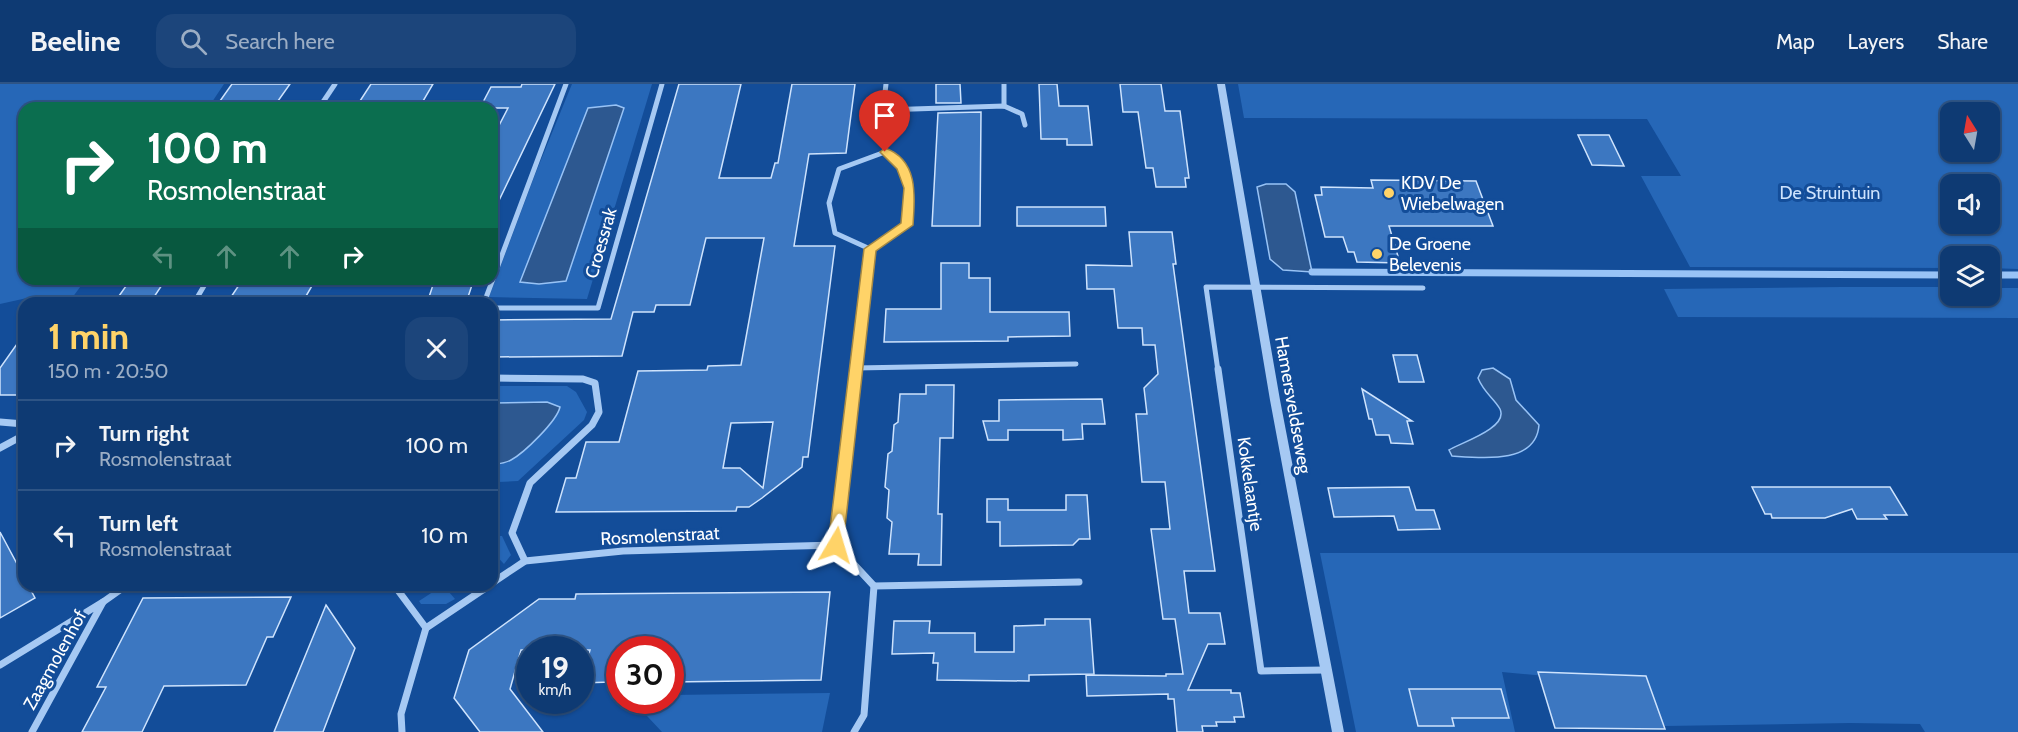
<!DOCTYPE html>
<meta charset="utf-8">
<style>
body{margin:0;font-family:Cabin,sans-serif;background:#1c457b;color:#f1f3f6;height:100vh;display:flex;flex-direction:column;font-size:22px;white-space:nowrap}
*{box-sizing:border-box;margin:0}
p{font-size:20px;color:#9badc4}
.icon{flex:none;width:33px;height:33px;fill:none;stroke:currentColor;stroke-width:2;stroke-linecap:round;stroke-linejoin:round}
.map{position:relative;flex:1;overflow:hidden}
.panel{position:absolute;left:18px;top:213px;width:480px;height:294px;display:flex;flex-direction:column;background:#0e3a73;border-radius:18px;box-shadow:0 2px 4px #0004,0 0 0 2px #2e5485}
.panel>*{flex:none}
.banner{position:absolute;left:18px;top:18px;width:480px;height:183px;border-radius:18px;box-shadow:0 2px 4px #0004,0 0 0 2px #2e5485;background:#0b6e4f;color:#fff;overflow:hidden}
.needle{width:39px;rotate:349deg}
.tools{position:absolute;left:1940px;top:18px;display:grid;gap:12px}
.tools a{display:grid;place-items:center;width:60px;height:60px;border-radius:12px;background:#0e3a73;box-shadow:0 2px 4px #0004,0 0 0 2px #2e5485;font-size:30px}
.speed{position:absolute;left:516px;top:552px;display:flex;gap:12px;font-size:30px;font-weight:700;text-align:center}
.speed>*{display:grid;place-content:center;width:78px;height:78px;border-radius:50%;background:#0e3a73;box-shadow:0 2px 4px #0004,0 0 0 2px #2e5485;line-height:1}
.speed small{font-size:15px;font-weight:400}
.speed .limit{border:9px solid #d22;background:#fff;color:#111}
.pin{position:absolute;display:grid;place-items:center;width:51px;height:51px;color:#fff;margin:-62px -26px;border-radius:50% 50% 50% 0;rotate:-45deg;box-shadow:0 0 6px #0007}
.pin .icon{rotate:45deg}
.me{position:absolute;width:66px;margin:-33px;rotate:7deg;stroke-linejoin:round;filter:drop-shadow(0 0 4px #0008)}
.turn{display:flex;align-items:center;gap:21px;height:126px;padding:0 30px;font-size:27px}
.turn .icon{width:78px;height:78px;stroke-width:2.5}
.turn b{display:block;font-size:42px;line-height:51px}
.lanes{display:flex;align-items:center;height:57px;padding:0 30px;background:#0003;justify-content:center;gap:30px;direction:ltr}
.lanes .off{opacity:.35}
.round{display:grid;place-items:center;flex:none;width:63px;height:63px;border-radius:18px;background:#1c457b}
.headline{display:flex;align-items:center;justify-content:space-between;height:102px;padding:0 30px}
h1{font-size:36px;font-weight:700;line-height:45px;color:#ffd368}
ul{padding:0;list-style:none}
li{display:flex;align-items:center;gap:18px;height:90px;padding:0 30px;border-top:2px solid #2e5485}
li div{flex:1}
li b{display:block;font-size:22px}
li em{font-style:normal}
header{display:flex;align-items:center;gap:36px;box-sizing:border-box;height:84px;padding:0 30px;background:#0e3a73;border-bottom:2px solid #2e5485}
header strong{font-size:28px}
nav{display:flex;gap:33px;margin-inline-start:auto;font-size:21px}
.search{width:420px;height:54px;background:#1c457b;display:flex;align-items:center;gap:15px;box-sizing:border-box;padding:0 21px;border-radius:18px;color:#9badc4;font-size:22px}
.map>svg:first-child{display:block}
.green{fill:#2667b7;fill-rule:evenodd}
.water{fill:#2d5890;stroke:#98c3f6;stroke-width:1.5}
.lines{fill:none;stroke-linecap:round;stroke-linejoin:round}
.stream{stroke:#98c3f6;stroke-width:7}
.building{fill:#3c77c1;stroke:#cee3fd;stroke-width:1.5;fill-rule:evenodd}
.minor-far1{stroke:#a6c9f3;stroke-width:5}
.minor{stroke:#a6c9f3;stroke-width:7}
.tertiary{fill:#a6c9f3;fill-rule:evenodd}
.route{fill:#ffd368;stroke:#a68944;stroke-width:1.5}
.poi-dot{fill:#ffd368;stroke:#134d99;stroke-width:2}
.labels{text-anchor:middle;stroke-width:6;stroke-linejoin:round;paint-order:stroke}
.poi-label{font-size:18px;fill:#fff;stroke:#134d99;text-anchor:start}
.park-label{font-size:18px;fill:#cee3fd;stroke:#134d99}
.street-label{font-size:18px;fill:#fff;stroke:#134d99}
</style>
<header>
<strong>Beeline</strong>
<div class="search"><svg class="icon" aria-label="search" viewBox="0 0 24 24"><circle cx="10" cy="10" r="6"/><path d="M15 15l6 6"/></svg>Search here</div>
<nav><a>Map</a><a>Layers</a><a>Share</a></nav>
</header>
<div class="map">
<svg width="2018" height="648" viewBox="0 0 2018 648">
<rect width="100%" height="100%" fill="#134d99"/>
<g class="green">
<path d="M0 0H224L208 24H24V195H86L72 214H27L0 220Z"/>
<path d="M572 0H652L587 215 489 213 536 88ZM588 24H624L566 197 556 105Z"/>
<path d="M1238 0H2018V185L1989 184V172H1950V184L1690 183 1641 92H1681L1647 35 1244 34ZM1950 28H1989V68H1950ZM1950 100H1989V140H1950Z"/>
<path d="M1842 203H1950V212H1989V204H2018V234L1678 233 1664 205Z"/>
<path d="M492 302H567L576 308 587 328 584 336 518 397 498 398 492 417V381L511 376 549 342 547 318 492 319Z"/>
<path d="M492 452H502L511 471 504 480 492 467Z"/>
<path d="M1320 469H2018V648H1925L1920 640 1850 639 1665 642 1634 600 1502 588 1515 648H1356Z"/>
<path d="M437 501H443L455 515 446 520H421L419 517 439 504Z"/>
<path d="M830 609 822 648H662L633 617 670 616 671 611Z"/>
</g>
<g class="water">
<path d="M616 21 624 24 566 197 539 200 520 198 588 24Z"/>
<path d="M1266 100H1286L1295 108 1312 188 1283 186 1270 175 1257 103Z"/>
<path d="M1493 284 1510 295 1516 316 1539 341C1536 381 1481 374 1452 372L1449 366C1460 359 1509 344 1500 325 1494 314 1484 309 1478 294L1482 286Z"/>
<path d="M547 318 560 323C557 337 524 369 511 376 506 379 498 380 492 381V319Z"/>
</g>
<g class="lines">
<g class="stream">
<path d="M1312 188 1950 191"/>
<path d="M1989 191H2018"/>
</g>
</g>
<g class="building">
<path d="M232 0H290L273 24H215Z"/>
<path d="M371 0H433L419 24H359L362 20H358Z"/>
<path d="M522 0H555L492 131V55L508 24H480L491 3H521Z"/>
<path d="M679 0H741L719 94H771L775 79H778L792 0H855L846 69 809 70 794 162H835L808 373H803L802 383 762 414 749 423H737L736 427 556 428 566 394H576L586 358H619L638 287 707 286 708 282 741 281 764 154H706L690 221H656L654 228H633L622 272 492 273V236L611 235ZM773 338 763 404 740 384H723L731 339Z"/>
<path d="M936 0H960L961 19H936Z"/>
<path d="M1039 0H1057L1059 22H1088L1092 61H1067V55H1041Z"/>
<path d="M1120 0H1161L1165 27H1180L1189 94H1185L1186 103H1156L1153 84H1146L1138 28H1123Z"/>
<path d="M981 28 980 142H932L938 29Z"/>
<path d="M1578 51H1609L1624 82 1592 81Z"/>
<path d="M1371 96 1476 97 1493 142H1389L1400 179 1357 178 1354 168H1348L1343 153H1325L1315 111H1322L1321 103 1373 104Z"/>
<path d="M1017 123H1105L1106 142H1017Z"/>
<path d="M1129 148H1172L1176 180H1173L1215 487H1184L1189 529H1220L1225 560H1208L1188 606H1231V609H1240L1244 633H1234L1235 638H1216L1217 642H1202L1203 648H1177L1174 615H1168V610L1087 612 1086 591 1166 592V590H1183L1175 535H1163L1151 445H1170L1165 398H1142L1136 330H1147L1144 304 1158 290 1155 261H1143L1142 244H1118L1114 205H1087L1086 181 1132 182Z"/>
<path d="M941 179H969V194H990V228H1069L1070 252 1008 253V257L884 258 886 225H941Z"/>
<path d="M131 195H166L150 219H114Z"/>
<path d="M243 195H316L302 219H227Z"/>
<path d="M435 195H474L466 219H430L431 216H428Z"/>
<path d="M24 250V311H0V284Z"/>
<path d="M1393 271H1417L1424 298H1399Z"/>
<path d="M926 301H954L953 354H940L938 430H942L941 481H918L919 470H889L892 438 887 434 889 406 885 403 888 370 892 367 894 341 898 338 900 310H926Z"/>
<path d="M1362 305 1412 337H1407L1413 360 1391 359 1389 351H1376L1372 335H1369Z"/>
<path d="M1102 315 1105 340H1082L1083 355 1063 356V346H1008V356H988L983 337H999V316Z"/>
<path d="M1409 403 1416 426H1434L1440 445 1398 446 1394 432 1334 433 1328 404Z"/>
<path d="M1752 403H1890L1907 431H1884L1887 435H1857L1852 425 1825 434H1772L1771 430H1765Z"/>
<path d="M1066 411H1087L1090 455H1079L1073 461 1000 462V438H987V415H1008V426H1066Z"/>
<path d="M0 448 24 493V501H28L35 514 0 534Z"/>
<path d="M830 508 821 596 670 598V562L619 563 611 598 581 599 590 566H521L510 605 543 648H480L454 614 469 566 539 515H575L576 510Z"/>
<path d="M291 513 273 553H267L246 601 164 602 142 648H82L106 603H97L143 514Z"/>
<path d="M326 521 355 564 323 648H274Z"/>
<path d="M1045 535H1090L1094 590 1029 591V597L937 596 938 579H933L934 569 892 570 894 537H930L929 549H975V568H1014V542L1045 541Z"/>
<path d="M1538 588 1646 592 1665 645 1555 644Z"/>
<path d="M1409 605H1501L1509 634H1452L1454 642H1418Z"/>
</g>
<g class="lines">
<g class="minor-far1">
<path d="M1004 0V22"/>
<path d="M319 24 335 0"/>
<path d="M883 26 1004 22 1022 30 1025 41"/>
<path d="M870 165 835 149 829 119 839 85 885 68"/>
<path d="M194 219 208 195"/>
<path d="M484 219 566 0"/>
<path d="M492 224H598L662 0"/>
<path d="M856 284 1076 280"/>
<path d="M856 287 870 165 907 141 908 101 901 86 885 68 883 26 886 0"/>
<path d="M1218 287 1206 203 1423 204"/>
</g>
<g class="minor">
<path d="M1218 285 1261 587 1326 586"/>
<path d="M492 294 583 295 595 299 599 328 592 341 530 399 512 449 525 477"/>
<path d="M0 338 24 340"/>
<path d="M0 364 24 351"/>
<path d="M836 461 874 502 864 631 854 648"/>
<path d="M492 499 525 477 623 467 836 461 856 285"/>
<path d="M394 501 426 544 490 501"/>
<path d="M874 502 1079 498"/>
<path d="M103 518 127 501"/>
<path d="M0 581 103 518 32 648"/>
<path d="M402 648 401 630 426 544"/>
</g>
<path class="tertiary" d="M1217 0H1225L1280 316 1344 648H1332L1270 316Z"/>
</g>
<path class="route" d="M885 64C919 76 915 113 913 141L876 167 843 461 841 466 836 467 830 466 828 461 864 165 901 139 904 104 897 85 880 68Z"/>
<g class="poi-dot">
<circle cx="1389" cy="109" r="6"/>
<circle cx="1377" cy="170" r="6"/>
</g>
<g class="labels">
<g class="poi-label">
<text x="1401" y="105">KDV De<tspan x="1401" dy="21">Wiebelwagen</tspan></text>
<text x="1389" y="166">De Groene<tspan x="1389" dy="21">Belevenis</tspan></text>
</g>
<g class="park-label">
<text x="1830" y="115">De Struintuin</text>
</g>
<g class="street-label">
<text transform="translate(601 159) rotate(-74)" y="6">Croessrak</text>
<text transform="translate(1293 321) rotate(80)" y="6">Hamersveldseweg</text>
<text transform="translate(1250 400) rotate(82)" y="6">Kokkelaantje</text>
<text transform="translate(660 452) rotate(-3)" y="6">Rosmolenstraat</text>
<text transform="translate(55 576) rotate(-61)" y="6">Zaagmolenhof</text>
</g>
</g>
</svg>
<div class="tools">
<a><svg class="needle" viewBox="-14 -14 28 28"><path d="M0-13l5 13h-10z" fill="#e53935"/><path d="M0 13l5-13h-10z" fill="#9badc4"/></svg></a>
<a><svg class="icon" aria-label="sound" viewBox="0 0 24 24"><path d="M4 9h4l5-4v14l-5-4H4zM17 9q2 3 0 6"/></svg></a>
<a><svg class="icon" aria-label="layers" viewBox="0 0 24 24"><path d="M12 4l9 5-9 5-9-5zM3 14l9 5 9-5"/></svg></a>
</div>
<div class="speed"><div>19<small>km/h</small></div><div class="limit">30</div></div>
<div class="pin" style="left:885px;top:68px;background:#d93025"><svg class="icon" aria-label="arrive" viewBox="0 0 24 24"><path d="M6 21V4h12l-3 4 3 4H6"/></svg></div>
<svg class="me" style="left:836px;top:461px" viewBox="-20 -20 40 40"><path d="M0-17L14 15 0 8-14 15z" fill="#ffd368" stroke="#fff" stroke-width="4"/></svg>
<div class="banner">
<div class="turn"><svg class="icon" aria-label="right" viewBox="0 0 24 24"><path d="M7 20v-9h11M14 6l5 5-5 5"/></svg><div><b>100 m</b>Rosmolenstraat</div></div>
<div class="lanes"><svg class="icon off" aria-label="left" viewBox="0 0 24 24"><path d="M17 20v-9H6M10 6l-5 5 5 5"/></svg><svg class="icon off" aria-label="ahead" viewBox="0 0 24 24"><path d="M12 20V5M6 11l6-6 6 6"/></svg><svg class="icon off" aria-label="ahead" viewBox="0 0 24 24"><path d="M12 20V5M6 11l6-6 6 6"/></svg><svg class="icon" aria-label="right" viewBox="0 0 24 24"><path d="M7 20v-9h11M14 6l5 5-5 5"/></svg></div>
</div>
<section class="panel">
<div class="headline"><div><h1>1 min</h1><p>150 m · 20:50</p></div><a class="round"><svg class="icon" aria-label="close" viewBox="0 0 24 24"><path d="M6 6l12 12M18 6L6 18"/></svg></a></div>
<ul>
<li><svg class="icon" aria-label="right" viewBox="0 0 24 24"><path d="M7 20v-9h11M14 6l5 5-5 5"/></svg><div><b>Turn right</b><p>Rosmolenstraat</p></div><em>100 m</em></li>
<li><svg class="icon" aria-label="left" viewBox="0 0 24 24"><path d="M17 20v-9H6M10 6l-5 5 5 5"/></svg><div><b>Turn left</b><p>Rosmolenstraat</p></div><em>10 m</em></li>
</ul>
</section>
</div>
